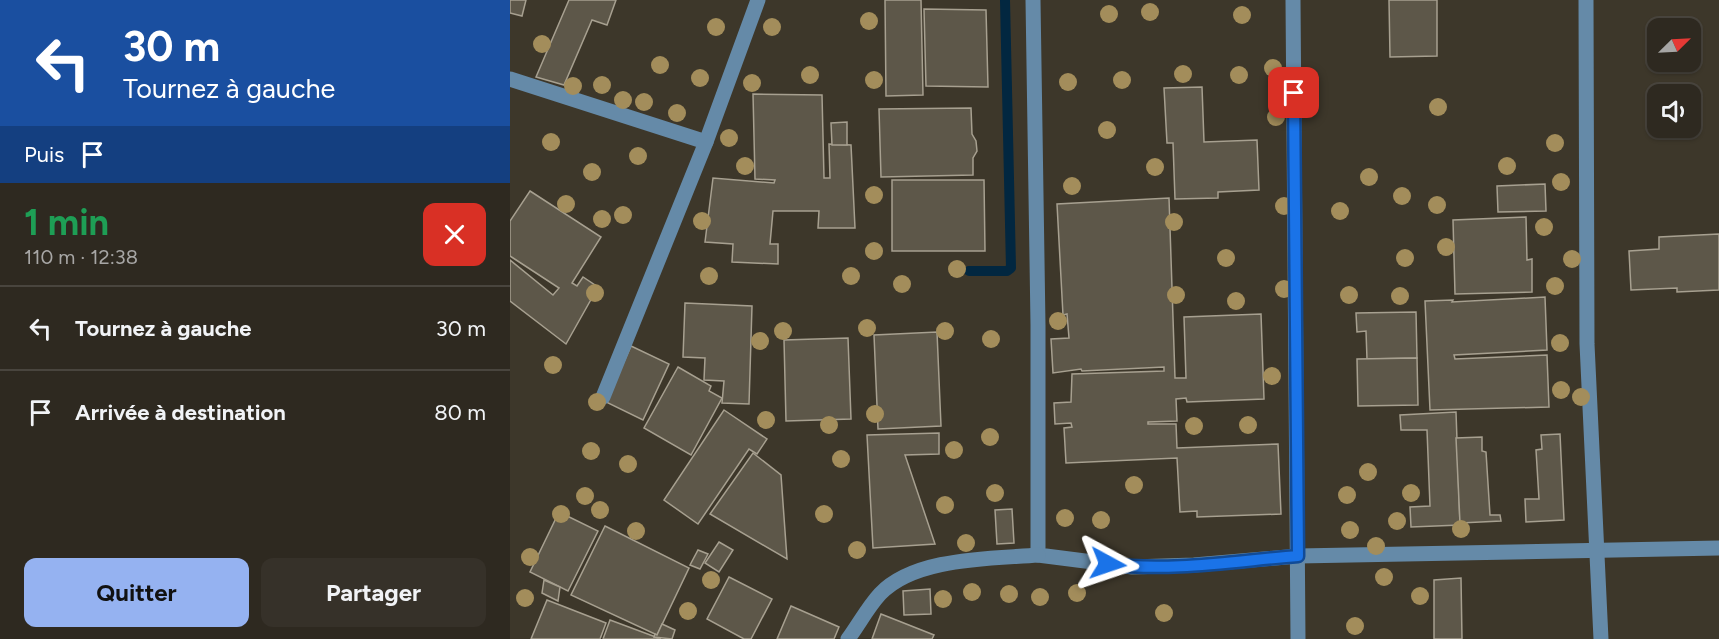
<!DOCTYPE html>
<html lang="fr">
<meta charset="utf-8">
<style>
body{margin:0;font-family:Figtree,sans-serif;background:#363129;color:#f1f3f6;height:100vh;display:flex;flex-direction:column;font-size:22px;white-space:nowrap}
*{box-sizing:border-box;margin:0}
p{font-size:20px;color:#a7a6a5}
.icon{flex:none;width:33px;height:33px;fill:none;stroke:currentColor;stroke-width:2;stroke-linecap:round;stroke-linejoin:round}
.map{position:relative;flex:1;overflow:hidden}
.side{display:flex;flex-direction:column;background:#2e2920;width:510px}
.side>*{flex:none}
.top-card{background:#1a4fa0;color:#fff;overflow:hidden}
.needle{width:39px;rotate:66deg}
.controls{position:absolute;left:1137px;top:18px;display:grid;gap:12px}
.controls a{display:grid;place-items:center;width:54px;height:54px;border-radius:12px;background:#2e2920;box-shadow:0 2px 4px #0004,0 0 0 2px #49453e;font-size:30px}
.pin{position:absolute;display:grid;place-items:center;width:51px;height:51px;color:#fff;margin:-26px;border-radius:12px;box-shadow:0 3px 9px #0006}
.me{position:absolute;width:66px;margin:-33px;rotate:95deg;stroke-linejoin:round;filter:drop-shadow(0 0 4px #0008)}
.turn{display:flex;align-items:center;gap:21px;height:126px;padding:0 24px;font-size:27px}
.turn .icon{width:78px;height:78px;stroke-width:2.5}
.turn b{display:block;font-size:42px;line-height:51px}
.then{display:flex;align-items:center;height:57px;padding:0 24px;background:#0003;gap:12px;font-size:22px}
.round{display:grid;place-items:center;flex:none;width:63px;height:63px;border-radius:12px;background:#363129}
.summary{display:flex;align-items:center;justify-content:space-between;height:102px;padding:0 24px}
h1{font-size:36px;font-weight:700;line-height:45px;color:#1e9e55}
.action{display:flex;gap:12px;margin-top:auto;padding:12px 24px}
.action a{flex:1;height:69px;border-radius:12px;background:#95b2f1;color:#111;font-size:24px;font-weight:700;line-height:69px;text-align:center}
.action a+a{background:#363129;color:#f1f3f6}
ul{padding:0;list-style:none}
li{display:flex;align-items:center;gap:18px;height:84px;padding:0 24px;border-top:2px solid #49453e}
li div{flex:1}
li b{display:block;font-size:22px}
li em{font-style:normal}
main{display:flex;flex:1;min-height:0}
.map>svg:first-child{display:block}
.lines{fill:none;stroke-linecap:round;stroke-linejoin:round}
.stream{stroke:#022740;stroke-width:10}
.building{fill:#5d5749;stroke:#a7a090;stroke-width:1.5}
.minor{stroke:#658aa8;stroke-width:15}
.tree{fill:#a38d5b}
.route-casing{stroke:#114b97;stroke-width:15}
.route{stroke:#1a73e8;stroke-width:10}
</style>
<main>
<section class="side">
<div class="top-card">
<div class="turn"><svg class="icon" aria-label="left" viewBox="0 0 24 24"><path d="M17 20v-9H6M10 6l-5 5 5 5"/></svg><div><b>30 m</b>Tournez à gauche</div></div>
<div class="then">Puis<svg class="icon" aria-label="arrive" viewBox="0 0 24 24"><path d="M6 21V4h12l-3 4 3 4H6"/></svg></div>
</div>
<div class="summary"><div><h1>1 min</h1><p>110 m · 12:38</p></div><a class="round" style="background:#d93025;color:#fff"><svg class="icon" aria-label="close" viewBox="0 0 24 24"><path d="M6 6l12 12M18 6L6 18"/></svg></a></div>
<ul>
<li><svg class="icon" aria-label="left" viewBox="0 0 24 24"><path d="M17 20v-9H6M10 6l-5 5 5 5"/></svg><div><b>Tournez à gauche</b></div><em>30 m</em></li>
<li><svg class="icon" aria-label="arrive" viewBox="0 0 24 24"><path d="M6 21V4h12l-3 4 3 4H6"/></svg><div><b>Arrivée à destination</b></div><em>80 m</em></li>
</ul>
<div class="action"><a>Quitter</a><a>Partager</a></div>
</section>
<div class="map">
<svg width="1209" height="639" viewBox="0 0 1209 639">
<rect width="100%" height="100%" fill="#3d372a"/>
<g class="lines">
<path class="stream" d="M459 271H497L501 268 495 0"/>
</g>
<g class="building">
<path d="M0 0H16L12 16 0 13Z"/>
<path d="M59 0H106L97 25 82 20 54 85 26 77Z"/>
<path d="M375 0H411L413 95 376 96Z"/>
<path d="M879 0H927V56L880 57Z"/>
<path d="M414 9 476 10 478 87 416 86Z"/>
<path d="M692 87 694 142 747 140 749 190 708 192V198L665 199 663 143H657L654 88Z"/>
<path d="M243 94 312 95 314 178H320L319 144 341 145 345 228H308L309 211H263L260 244H268V264L222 262 223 244 195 242 203 178 264 183 265 180 245 179Z"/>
<path d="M461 108 462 134 466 141 467 151 463 158V175L371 177 369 109Z"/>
<path d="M337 122V145H322L321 123Z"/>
<path d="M382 180H474L475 251H382Z"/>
<path d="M1035 184 1036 211 988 212 987 186Z"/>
<path d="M20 191 91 237 62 283 67 286 73 277 88 287 56 344 0 301V260L43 295 49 288 0 256V221Z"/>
<path d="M659 198 665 378H676L674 317 751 314 754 399 677 402 676 398 666 399 667 421 638 422V424H666L667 448 768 444 771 514 687 517V511L670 512 667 458 556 463 554 428 562 427 561 423 545 424 544 403 561 402 562 374 654 371V367L572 371 571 369 543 373 541 339 559 338 557 314 553 315 547 204Z"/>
<path d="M1016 217 1017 260 1022 259V292L945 294 943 220Z"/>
<path d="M1209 234V290L1167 292V288L1121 290 1119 251 1149 249V237Z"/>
<path d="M1035 297 1037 350 944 355 945 359 1037 355 1039 407 920 410 915 301 943 300 942 302Z"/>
<path d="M175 303 242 306 239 404 212 403 214 381 194 380 195 358 173 357Z"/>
<path d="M906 312 907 358 857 359 856 331 847 332 846 313Z"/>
<path d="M427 332 431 426 368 429 364 335Z"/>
<path d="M338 338 341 419 276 421 274 340Z"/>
<path d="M121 346 159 364 133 420 96 402Z"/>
<path d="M907 358 908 405 848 406 847 359Z"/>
<path d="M168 367 201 386 199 391 212 398 181 455 134 428Z"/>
<path d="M214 410 257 439 247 454 239 449 188 524 154 500Z"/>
<path d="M946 412 950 525 901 527 900 507 920 506 917 430H891L890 415Z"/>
<path d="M429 433V454L395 455 425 544 363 548 357 435Z"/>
<path d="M1050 434 1054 520 1016 522 1015 499H1029L1026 450 1032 449 1031 435Z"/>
<path d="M972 437V451L976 452 980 515H990L991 521 950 523 946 438Z"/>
<path d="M243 453 271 475 277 559 200 514Z"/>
<path d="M502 509 504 543 487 544 485 510Z"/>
<path d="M49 512 88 531 58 591 20 572Z"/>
<path d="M95 526 179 568 147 635 61 595Z"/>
<path d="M209 542 223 550 209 572 195 563Z"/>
<path d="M188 550 198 554 190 569 180 565Z"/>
<path d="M219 577 262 599 241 639H234L197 619Z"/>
<path d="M951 578 952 639H924V580Z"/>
<path d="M34 580 50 587 48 601 32 593Z"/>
<path d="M420 589 421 614 394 615 393 591Z"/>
<path d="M37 600 96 623 90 639H21Z"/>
<path d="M281 606 329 627 324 639H267Z"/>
<path d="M371 614 424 635 422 639H362Z"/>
<path d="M100 620 151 639H93Z"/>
<path d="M152 624 165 630 162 639 144 637 145 634 147 635Z"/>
</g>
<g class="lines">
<g class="minor">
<path d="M523 0 528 325V555L622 567 684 565 788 556 1209 548"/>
<path d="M783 0 788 639"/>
<path d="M1076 0 1077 344 1091 639"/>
<path d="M0 79 196 142"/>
<path d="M93 397 196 142 248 0"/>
<path d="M338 639C349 624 358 607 370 594 405 557 481 559 528 555"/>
</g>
</g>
<g class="tree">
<circle cx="640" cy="12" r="9"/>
<circle cx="599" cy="14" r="9"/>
<circle cx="732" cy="15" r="9"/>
<circle cx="359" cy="21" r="9"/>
<circle cx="206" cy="27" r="9"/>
<circle cx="262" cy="27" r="9"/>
<circle cx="32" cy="44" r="9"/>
<circle cx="150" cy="65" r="9"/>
<circle cx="763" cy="68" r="9"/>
<circle cx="673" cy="74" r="9"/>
<circle cx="300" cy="75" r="9"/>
<circle cx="729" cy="75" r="9"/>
<circle cx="190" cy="78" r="9"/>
<circle cx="364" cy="80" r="9"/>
<circle cx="612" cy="80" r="9"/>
<circle cx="558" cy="82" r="9"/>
<circle cx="242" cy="83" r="9"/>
<circle cx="92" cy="85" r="9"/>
<circle cx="63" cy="86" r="9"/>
<circle cx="113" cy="100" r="9"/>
<circle cx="134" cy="102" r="9"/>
<circle cx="928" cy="107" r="9"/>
<circle cx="167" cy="113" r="9"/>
<circle cx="766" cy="117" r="9"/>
<circle cx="597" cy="130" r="9"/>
<circle cx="219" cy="138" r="9"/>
<circle cx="41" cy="142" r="9"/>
<circle cx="1045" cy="143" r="9"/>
<circle cx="128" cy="156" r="9"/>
<circle cx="235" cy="166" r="9"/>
<circle cx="997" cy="166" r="9"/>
<circle cx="645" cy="167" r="9"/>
<circle cx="82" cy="172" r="9"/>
<circle cx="859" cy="177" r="9"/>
<circle cx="1051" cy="182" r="9"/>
<circle cx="562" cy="186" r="9"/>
<circle cx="364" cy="195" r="9"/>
<circle cx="892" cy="196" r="9"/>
<circle cx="56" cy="204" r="9"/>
<circle cx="927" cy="205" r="9"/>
<circle cx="774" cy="206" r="9"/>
<circle cx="830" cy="211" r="9"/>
<circle cx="113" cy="215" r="9"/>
<circle cx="92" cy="219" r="9"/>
<circle cx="192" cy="221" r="9"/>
<circle cx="664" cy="222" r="9"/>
<circle cx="1034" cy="227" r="9"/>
<circle cx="936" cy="247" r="9"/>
<circle cx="364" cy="251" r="9"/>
<circle cx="716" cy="258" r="9"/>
<circle cx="895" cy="258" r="9"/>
<circle cx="1062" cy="259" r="9"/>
<circle cx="447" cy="269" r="9"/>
<circle cx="199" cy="276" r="9"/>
<circle cx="341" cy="276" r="9"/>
<circle cx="392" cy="284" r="9"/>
<circle cx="1045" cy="286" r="9"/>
<circle cx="774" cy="289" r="9"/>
<circle cx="85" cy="293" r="9"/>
<circle cx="666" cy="295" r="9"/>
<circle cx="839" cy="295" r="9"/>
<circle cx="890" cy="296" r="9"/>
<circle cx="726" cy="301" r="9"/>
<circle cx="548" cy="321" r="9"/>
<circle cx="357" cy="328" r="9"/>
<circle cx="273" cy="331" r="9"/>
<circle cx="435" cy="331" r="9"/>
<circle cx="481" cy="339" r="9"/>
<circle cx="250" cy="341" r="9"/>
<circle cx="1050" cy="343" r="9"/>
<circle cx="43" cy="365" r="9"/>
<circle cx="762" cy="376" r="9"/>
<circle cx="1051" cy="390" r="9"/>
<circle cx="1071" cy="397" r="9"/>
<circle cx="87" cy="402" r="9"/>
<circle cx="365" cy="414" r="9"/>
<circle cx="256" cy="420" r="9"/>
<circle cx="319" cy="425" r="9"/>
<circle cx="738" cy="425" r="9"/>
<circle cx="684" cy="426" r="9"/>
<circle cx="480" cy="437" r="9"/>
<circle cx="444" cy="450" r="9"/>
<circle cx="81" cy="451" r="9"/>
<circle cx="331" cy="459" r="9"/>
<circle cx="118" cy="464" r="9"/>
<circle cx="858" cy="472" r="9"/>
<circle cx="624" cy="485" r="9"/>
<circle cx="485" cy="493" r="9"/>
<circle cx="901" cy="493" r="9"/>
<circle cx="837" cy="495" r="9"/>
<circle cx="75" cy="496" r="9"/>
<circle cx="435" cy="505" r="9"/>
<circle cx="90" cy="510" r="9"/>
<circle cx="51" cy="514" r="9"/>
<circle cx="314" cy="514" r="9"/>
<circle cx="555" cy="518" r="9"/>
<circle cx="591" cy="520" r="9"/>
<circle cx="887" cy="521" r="9"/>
<circle cx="951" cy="529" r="9"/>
<circle cx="840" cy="530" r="9"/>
<circle cx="126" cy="531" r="9"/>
<circle cx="456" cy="543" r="9"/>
<circle cx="866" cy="546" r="9"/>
<circle cx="347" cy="550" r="9"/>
<circle cx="20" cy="557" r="9"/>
<circle cx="874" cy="577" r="9"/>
<circle cx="201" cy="580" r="9"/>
<circle cx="462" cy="592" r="9"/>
<circle cx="567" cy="593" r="9"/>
<circle cx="499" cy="594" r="9"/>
<circle cx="910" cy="596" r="9"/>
<circle cx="530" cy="597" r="9"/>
<circle cx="15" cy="598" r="9"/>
<circle cx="433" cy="599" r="9"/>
<circle cx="178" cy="611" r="9"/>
<circle cx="654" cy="613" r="9"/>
<circle cx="845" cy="626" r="9"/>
</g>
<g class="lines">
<g class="route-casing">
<path id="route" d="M598 564C661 572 725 561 788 556L784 93"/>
</g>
<use href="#route" class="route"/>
</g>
</svg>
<div class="controls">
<a><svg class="needle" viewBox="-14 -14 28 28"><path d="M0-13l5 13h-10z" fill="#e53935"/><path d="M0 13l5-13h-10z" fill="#a7a6a5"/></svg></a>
<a><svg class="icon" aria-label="sound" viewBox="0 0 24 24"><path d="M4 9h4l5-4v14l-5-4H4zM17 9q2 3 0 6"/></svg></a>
</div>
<div class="pin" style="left:784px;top:93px;background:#d93025"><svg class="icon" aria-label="arrive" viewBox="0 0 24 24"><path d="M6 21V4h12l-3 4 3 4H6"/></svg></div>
<svg class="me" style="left:598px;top:564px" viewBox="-20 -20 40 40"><path d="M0-17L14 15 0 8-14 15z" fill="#1a73e8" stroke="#fff" stroke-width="4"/></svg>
</div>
</main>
